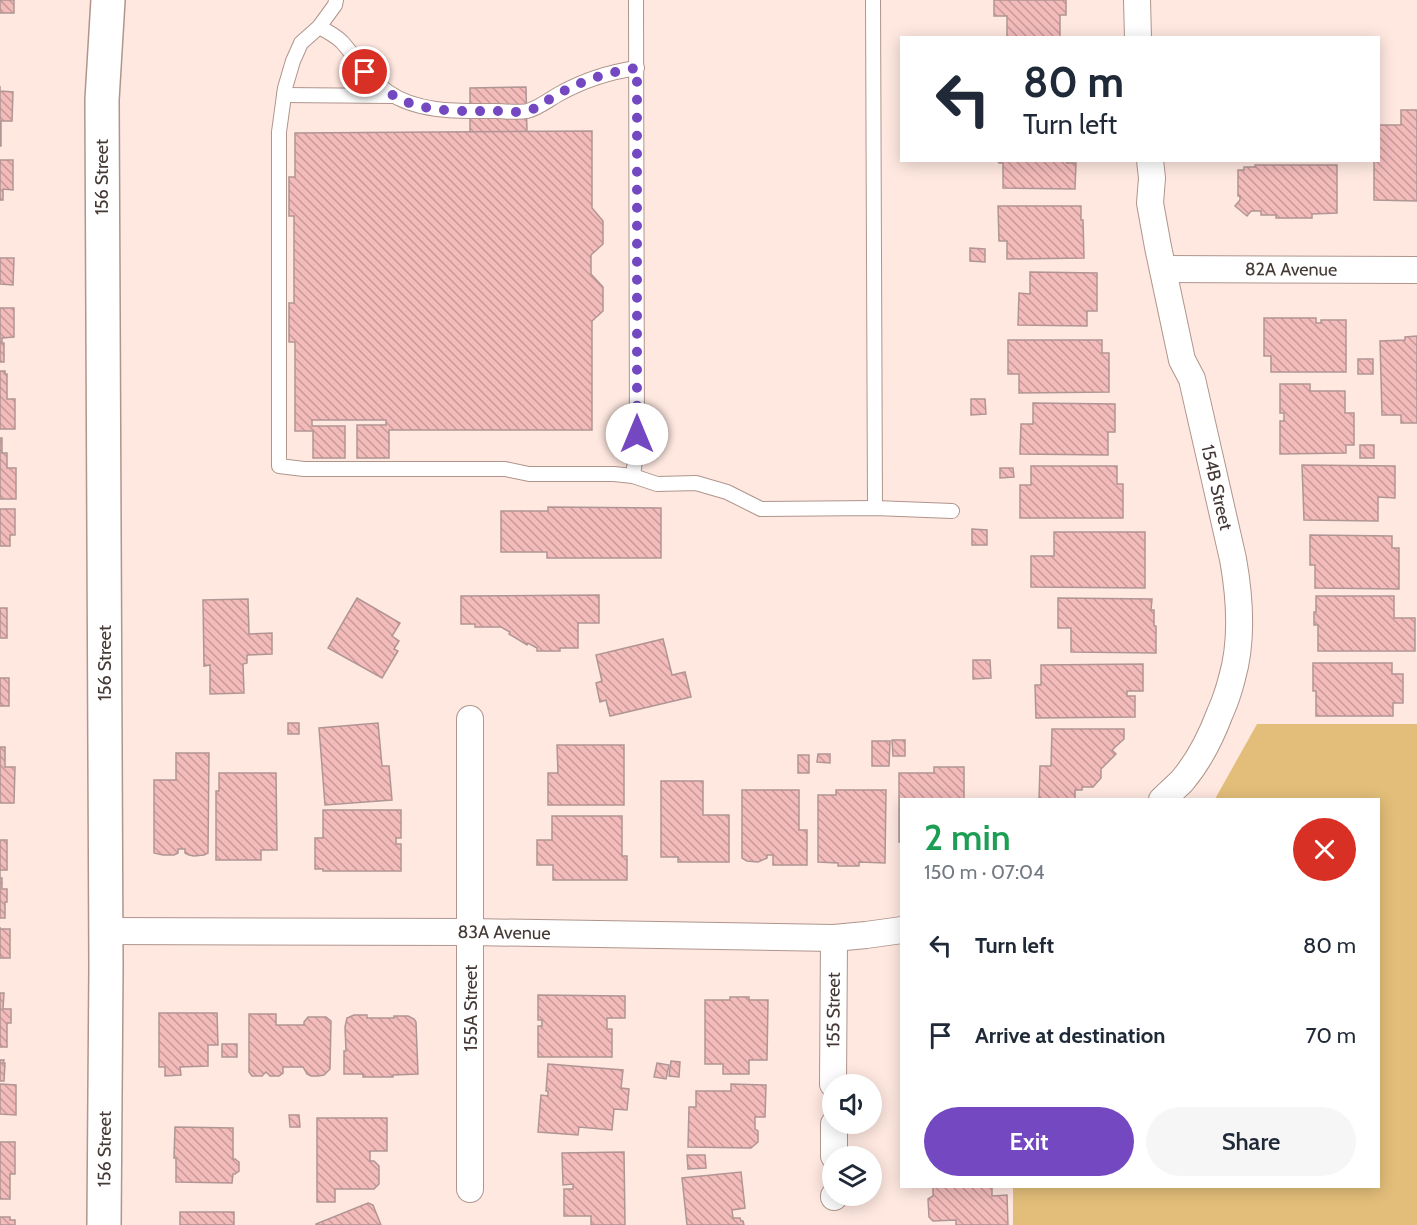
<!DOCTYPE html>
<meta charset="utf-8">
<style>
body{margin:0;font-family:Cabin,sans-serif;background:#f6f6f7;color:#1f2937;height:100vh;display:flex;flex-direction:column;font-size:22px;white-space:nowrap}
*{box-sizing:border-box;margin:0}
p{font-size:20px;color:#747a83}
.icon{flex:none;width:33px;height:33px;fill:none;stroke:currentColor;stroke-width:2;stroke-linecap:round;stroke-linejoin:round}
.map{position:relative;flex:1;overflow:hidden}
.sheet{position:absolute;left:900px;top:798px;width:480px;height:390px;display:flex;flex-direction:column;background:#fff;border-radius:0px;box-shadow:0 3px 15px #0003}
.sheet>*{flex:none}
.banner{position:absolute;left:900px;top:36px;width:480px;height:126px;border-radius:0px;box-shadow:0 3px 15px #0003;background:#fff;color:#1f2937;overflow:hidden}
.tools{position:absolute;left:822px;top:1074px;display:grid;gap:12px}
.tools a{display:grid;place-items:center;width:60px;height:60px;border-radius:50%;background:#fff;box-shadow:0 3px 15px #0003;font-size:30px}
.pin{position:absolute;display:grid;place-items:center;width:51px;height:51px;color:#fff;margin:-26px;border:3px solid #fff;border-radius:50%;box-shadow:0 2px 6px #0007}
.me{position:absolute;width:66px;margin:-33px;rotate:0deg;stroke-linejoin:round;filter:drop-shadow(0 0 4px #0008)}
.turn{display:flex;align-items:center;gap:21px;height:126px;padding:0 24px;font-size:27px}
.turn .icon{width:78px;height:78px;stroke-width:2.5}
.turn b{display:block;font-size:42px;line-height:51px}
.round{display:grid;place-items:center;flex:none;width:63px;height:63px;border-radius:32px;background:#f6f6f7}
.overview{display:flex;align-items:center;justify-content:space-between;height:102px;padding:0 24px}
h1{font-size:36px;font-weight:600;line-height:45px;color:#1e9e55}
.button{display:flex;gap:12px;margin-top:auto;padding:12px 24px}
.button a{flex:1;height:69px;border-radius:36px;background:#7348c1;color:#fff;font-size:24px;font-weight:600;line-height:69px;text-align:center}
.button a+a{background:#f6f6f7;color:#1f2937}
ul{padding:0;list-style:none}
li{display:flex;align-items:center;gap:18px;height:90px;padding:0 24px}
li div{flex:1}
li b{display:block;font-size:22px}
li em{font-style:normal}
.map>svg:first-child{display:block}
.park{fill:#e3be7a}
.building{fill:url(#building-back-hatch);stroke:#b19594;stroke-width:1.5}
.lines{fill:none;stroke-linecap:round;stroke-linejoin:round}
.service-casing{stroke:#af958c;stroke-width:16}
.minor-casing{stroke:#af958c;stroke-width:28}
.tertiary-casing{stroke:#af958c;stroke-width:36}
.service{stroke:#fff;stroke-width:14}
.minor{stroke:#fff;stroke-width:26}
.tertiary{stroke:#fff;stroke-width:33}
.route{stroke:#7348c1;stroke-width:10;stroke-dasharray:0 18}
.labels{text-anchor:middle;stroke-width:6;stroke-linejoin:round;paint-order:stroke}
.street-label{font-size:18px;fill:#443935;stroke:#fff}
</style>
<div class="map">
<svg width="1417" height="1225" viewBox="0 0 1417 1225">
<defs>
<pattern id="building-back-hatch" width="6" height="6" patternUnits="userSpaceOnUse" patternTransform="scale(1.5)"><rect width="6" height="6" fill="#f4bbbb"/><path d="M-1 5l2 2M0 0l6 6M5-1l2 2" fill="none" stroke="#c79999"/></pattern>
</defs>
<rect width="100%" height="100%" fill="#fee8e0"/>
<path class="park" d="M1257 724H1417V1225H1013V1187L1378 1186V800L1215 799Z"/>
<g class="building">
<rect x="0" y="0" width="14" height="13"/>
<path d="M994 0H1066V15H1060V38H1007V16H994Z"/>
<path d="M0 86V91L13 92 12 121H1V146H0Z"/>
<path d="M526 87 527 132H470V88Z"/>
<path d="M1401 110H1417V201L1374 200V160H1378V125H1401Z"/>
<path d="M592 131V208L603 221V244L591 255V274L603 287V311L592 321V430H389V458H357V425H386V420H312V426H345V458H313V431H295V342H289V303H294V216H289V177H295V133Z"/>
<path d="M0 160H13V190L3 189V200H0Z"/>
<path d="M999 160H1067V163H1076L1075 189 1003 188V163H999Z"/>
<path d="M1255 165H1337V213L1312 214V218H1276V215H1261V211H1251L1247 216 1235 206 1240 200V196H1238V170H1244V167H1255Z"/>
<path d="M998 206H1081V220H1083L1084 258 1007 259V241H999Z"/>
<path d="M970 248 985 249V262L970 261Z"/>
<path d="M0 258H14L13 285 0 284Z"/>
<path d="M1030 272 1097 273V311H1087V326L1018 325 1019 293 1030 294Z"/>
<path d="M0 308H14V337L2 338V343H4V362H0Z"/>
<path d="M1264 318H1316V323H1321V320H1346V372H1271V356H1264Z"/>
<path d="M1417 336V423H1401V415H1382L1380 341 1405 340V337Z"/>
<path d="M1008 340H1102V353H1109V392L1019 393V374H1008Z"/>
<rect x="1358" y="359" width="15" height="15"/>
<path d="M0 371H5V374H7V399H15V429H0Z"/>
<path d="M1280 384H1310V391H1345V413H1354V445H1346V453L1280 454V421H1284V413H1280Z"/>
<path d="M971 399H985L986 414 971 415Z"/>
<path d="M1033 403 1115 404V432H1108V455L1020 454 1021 424H1033Z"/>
<path d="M0 438H2V453H7V468H16V499H0Z"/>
<rect x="1360" y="445" width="14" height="13"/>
<path d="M1302 465 1395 466V498L1378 497V521L1304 520Z"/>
<path d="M1031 466H1117V484H1123V518H1020V485H1031Z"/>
<path d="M1000 468H1013L1014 477 1000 478Z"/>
<path d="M548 507 661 508V558H547V552H501V511H548Z"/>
<path d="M0 509H15V535H10V546H0Z"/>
<path d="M972 529 987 530V545H972Z"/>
<path d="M1054 532H1145V588L1031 587V556H1054Z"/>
<path d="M1310 535 1392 536V548H1399V589L1315 588V565H1310Z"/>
<path d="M599 595V623H578V648H560V651H537V648L528 643 527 645 509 634 510 632 501 627H475V624H461V596Z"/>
<path d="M1316 596H1394V618H1415V651H1318V625H1314V612H1316Z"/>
<path d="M357 598 400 623 392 636 399 641 394 649 398 651 382 678 328 648Z"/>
<path d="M1058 598 1152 599 1151 610H1154V626H1156V653L1071 652V628H1058Z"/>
<path d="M248 599 249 634 272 633V654L247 655V663L243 664 244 693 210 694V665L204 666 203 600Z"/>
<rect x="0" y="608" width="7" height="30"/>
<path d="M663 639 672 675 685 672 691 697 610 716 606 700 600 702 596 683 602 681 596 655Z"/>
<path d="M973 660H990L991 678 973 679Z"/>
<path d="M1313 663H1392V674H1403V703H1393V716H1316V691H1313Z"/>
<path d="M1143 664V691H1127V696H1135V717L1036 718 1035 685H1041V665Z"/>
<rect x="0" y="678" width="9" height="28"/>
<rect x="288" y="723" width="11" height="11"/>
<path d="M378 723 382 766H389L392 800 325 805 319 728Z"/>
<path d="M1052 729H1124V739L1112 750 1116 754 1101 769V778L1093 787H1082V790H1075V799L1039 800 1040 766H1051Z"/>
<path d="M892 740H905V756H893Z"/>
<path d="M872 741H890L889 766H872Z"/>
<path d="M557 745H624V805H548V773H558Z"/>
<path d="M0 747H5V767H15L14 803H0Z"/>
<path d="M176 753H209L208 853 204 855 194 856 189 855 185 853V849H178V853L174 855H163L154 853V780H176Z"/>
<path d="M818 754H830V763L817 762Z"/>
<rect x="798" y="755" width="11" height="18"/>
<path d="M934 767H964V800H902V842H899V773H934Z"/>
<path d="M219 773H276L277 850H261V860H216V791H219Z"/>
<path d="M661 781H703V815H729V862H678V857H661Z"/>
<path d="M742 790H799V830H807V865H773V855H767V858L758 862 747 861 742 858Z"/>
<path d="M836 790H886L885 863 859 862V866H838V863L818 862V795H836Z"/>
<path d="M323 810H401V838H396V844H401V871H323V869H315V838H323Z"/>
<path d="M552 816H622V856H627V880H553V865H537V840H552Z"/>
<path d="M0 840H7V870H0V878H2V889H7V902H5V918H0Z"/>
<path d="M0 927V929H10V958H0Z"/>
<path d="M0 993H4L3 1009H11V1023H7V1047H0Z"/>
<path d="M538 995 625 996V1018H607V1029H612V1057H538V1026H542V1020H538Z"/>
<path d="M730 997H749V1000H768L767 1060H749V1074H723V1064H705V1000H730Z"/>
<path d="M159 1013H217L218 1045H208V1066L180 1067 181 1075 165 1076V1067H159Z"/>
<path d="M249 1014H276V1025H304V1022L308 1017H326L331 1021 330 1069 324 1075 318 1076H311L307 1074 303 1067H283V1073L279 1076H270L266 1072 262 1076H252L249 1072Z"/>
<path d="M354 1015H367V1018H394V1016H408L414 1019 416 1022 418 1074 393 1075V1077H363V1074H344V1051H346L345 1027 347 1018Z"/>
<rect x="222" y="1044" width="15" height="13"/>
<path d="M0 1060H4L3 1063H5L4 1081H0Z"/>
<path d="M671 1061 680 1062 679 1077 669 1076Z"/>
<path d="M657 1063 669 1065 666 1079 654 1077Z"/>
<path d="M548 1064 623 1070 621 1088 629 1089 627 1110 614 1109 612 1130 579 1127 578 1135 538 1132 541 1095 548 1096V1091H546Z"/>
<path d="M0 1084 16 1085V1115L0 1114Z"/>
<path d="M731 1084 766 1085 765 1117H755V1129L758 1131V1142L751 1148 688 1147 689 1107H696V1091H731Z"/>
<path d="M289 1115H299L300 1127H290Z"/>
<path d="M317 1118H387V1151H370V1161H374L379 1166V1184L374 1189H335V1202H317Z"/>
<path d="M175 1127 233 1128V1159H235L239 1162V1171L235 1174H233L232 1183 176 1182V1158H174Z"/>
<path d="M0 1142H15V1174H10V1199H0Z"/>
<path d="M624 1152 625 1225H591V1216H564V1189H573V1184L563 1185 562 1153Z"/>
<path d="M687 1155H705L706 1168 688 1169Z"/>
<path d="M741 1172 745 1208 732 1210 733 1218H740L741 1221H743L744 1225H687L682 1178Z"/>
<path d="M927 1186H992V1196L1007 1195 1008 1225H956V1220L933 1221 929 1217 928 1199 933 1196V1187Z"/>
<path d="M368 1203 373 1205 381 1225H316V1224Z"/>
<rect x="180" y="1212" width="54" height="13"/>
<path d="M0 1217H10V1220H15V1225H0Z"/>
</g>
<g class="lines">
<g class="service-casing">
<g id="service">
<path d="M336 0 335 5 319 27 301 43 293 61 285 88 279 132V466L304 469H505L529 474H614L633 476 637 445 636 0"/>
<path d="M873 0 875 508"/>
<path d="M319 27C327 31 336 36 342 42 358 60 368 78 388 92 418 113 460 111 495 111 505 111 517 113 527 111 539 108 548 100 559 94 584 80 609 72 637 68"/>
<path d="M284 95 394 96"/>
<path d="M633 476 657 484 696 483 727 492 761 509 875 508 952 511"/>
</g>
</g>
<g class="minor-casing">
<g id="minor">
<path d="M1137 0 1138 38"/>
<path id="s1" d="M1150 160 1152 178 1150 203 1158 247 1182 360 1192 379 1233 559C1240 598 1243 640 1232 678 1229 690 1225 702 1220 713 1211 737 1199 761 1182 781 1176 787 1169 793 1162 800"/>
<path id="s2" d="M1163 269 1417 270"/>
<path d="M470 719V1189"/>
<path id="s3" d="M106 931 471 932 834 938 866 935 902 930"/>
<path id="s4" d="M833 1084 834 938"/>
<path d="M834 1124V1156"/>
<path d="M834 1196V1197"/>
</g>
</g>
<g class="tertiary-casing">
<g id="tertiary">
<path id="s5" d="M104 1225 106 967 102 100 108 0"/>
</g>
</g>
<use href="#service" class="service"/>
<use href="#minor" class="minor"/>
<use href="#tertiary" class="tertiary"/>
</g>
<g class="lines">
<path class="route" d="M365 72C377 83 388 94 402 100 429 113 469 111 498 111 507 111 517 113 526 111 538 109 547 100 558 94 584 80 608 72 637 68V434"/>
</g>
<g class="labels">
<g class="street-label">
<text transform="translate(102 177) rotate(-90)" y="6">156 Street</text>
<text dy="6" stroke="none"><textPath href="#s2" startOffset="128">82A Avenue</textPath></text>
<text dy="6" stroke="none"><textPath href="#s1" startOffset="336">154B Street</textPath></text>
<text transform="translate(105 663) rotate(-90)" y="6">156 Street</text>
<text dy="6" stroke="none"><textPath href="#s3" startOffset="398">83A Avenue</textPath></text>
<text transform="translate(471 1008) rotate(-90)" y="6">155A Street</text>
<text dy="6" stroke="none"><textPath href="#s4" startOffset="74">155 Street</textPath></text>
<text dy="6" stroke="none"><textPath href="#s5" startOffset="76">156 Street</textPath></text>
</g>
</g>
</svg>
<div class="tools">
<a><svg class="icon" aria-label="sound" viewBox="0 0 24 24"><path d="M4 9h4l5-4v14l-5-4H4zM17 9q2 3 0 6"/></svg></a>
<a><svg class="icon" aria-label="layers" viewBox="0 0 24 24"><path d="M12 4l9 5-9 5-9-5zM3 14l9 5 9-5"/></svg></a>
</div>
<div class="pin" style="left:365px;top:72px;background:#d93025"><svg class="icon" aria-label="arrive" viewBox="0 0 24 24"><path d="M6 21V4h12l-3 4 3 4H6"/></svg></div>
<svg class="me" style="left:637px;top:434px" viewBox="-20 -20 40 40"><circle r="19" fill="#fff"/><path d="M0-13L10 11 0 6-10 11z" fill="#7348c1"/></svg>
<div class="banner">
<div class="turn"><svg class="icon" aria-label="left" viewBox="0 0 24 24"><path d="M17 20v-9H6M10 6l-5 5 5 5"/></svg><div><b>80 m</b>Turn left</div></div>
</div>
<section class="sheet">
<div class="overview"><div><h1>2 min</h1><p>150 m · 07:04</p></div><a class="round" style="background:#d93025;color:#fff"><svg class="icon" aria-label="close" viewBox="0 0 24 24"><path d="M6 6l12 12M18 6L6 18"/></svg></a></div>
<ul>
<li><svg class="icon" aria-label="left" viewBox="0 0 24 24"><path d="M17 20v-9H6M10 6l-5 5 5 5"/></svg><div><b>Turn left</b></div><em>80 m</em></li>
<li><svg class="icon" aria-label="arrive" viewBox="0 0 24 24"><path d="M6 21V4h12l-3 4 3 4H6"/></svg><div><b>Arrive at destination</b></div><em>70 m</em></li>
</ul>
<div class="button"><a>Exit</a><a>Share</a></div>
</section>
</div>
